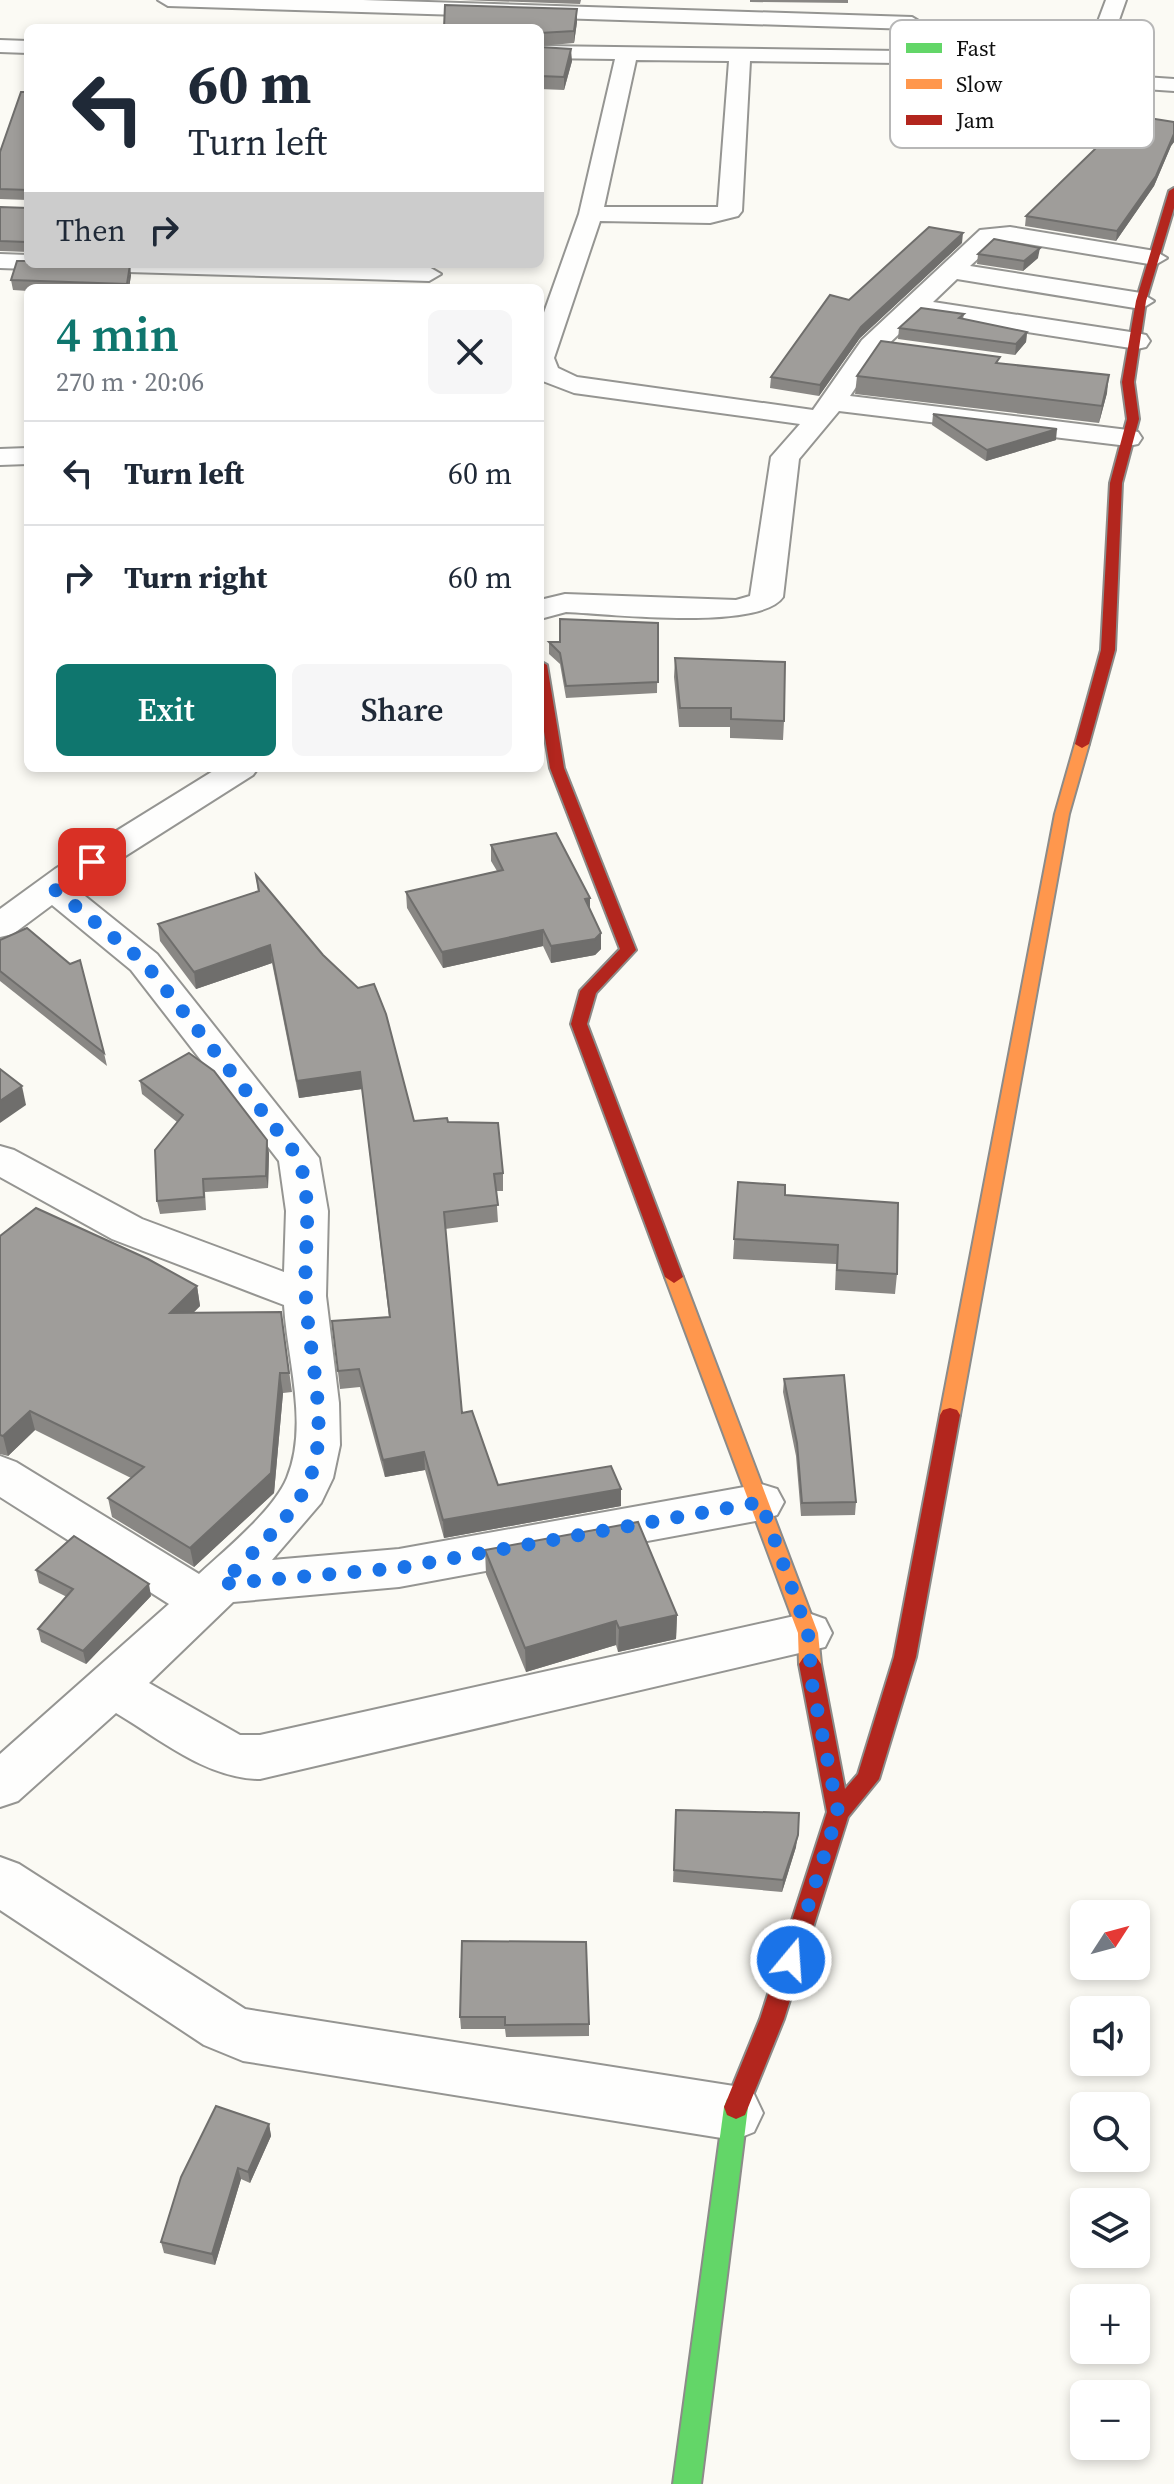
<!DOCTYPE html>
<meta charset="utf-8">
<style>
body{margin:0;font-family:"Source Serif 4",serif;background:#f6f6f7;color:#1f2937;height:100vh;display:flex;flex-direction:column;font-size:30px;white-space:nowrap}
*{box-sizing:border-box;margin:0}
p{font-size:26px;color:#747a83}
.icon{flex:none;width:44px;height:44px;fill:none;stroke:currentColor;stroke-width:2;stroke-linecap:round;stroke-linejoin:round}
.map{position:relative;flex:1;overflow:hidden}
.drawer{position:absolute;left:24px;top:284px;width:520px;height:488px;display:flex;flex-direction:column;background:#fff;border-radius:12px;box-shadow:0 4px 12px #0003}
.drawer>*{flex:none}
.banner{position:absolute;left:24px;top:24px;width:520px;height:244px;border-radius:12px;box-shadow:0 4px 12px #0003;background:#fff;color:#1f2937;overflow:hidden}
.needle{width:52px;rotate:54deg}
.controls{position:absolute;left:1070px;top:1900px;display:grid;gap:16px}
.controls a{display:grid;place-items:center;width:80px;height:80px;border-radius:12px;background:#fff;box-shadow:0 4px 12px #0003;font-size:40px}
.pin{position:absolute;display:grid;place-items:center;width:68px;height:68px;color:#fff;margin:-34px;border-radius:16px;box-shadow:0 4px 12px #0006}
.me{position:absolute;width:88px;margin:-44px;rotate:18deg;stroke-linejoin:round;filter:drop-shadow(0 0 6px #0008)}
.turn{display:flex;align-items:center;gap:28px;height:168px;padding:0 32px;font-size:36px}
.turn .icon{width:104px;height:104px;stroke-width:2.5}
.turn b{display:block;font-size:56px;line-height:68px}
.then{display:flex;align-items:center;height:76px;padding:0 32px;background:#0003;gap:16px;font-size:30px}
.round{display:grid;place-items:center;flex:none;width:84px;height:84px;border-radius:12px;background:#f6f6f7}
.headline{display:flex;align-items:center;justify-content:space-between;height:136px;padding:0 32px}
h1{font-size:48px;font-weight:600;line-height:60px;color:#0f766e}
.cta{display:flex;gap:16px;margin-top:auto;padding:16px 32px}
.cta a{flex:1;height:92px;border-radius:12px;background:#0f766e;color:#fff;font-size:32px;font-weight:600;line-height:92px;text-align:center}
.cta a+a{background:#f6f6f7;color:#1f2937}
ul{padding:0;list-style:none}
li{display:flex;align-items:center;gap:24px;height:104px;padding:0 32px;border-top:2px solid #e0e1e3}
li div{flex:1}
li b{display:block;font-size:30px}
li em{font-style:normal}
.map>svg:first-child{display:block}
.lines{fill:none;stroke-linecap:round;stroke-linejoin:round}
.street-casing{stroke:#959592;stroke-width:4}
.fast-casing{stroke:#8c8b89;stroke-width:4}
.slow-casing{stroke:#8c8b89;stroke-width:4}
.jam-casing{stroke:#8c8b89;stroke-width:4}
.street{fill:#fefefd;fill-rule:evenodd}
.fast{fill:#63d668;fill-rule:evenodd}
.slow{fill:#ff974d;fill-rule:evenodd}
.jam{fill:#b3261e;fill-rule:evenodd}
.wall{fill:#898784}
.shaded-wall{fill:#6f6e6c}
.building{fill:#9f9d9a;stroke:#6f6e6c;stroke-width:2}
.route{stroke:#1a73e8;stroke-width:14;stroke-dasharray:0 25.2}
.key{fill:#fff;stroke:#b7b7b7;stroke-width:2}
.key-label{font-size:22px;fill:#0f0f0f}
</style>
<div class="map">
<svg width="1174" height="2484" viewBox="0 0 1174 2484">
<rect width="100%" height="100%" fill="#fbfaf4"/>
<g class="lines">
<g class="street-casing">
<g id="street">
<path d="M158 0H363L912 17 922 23 912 29 168 6Z"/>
<path d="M1106 0H1126L1100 74 1174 79V91L1057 83 899 63 750 61 742 211 738 216 710 223 600 221 554 358 558 368 577 377 813 410 862 340 980 230 1010 227 1155 251 1167 258 1155 265 1010 241 996 242 970 266 1141 293 1154 301 1141 309 957 279 933 302 1137 333 1146 335 1150 341 1146 347 1137 349 919 315 880 352 850 396 1128 430 1138 432 1142 438 1138 444 1128 446 839 411 799 459 783 597C760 631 610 614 566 612L540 619V600L565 594 736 600 750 596 771 457 800 424 574 393 540 380V324L579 214 615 59 540 58V46L899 51 1079 72ZM636 60 729 61 718 207H604Z"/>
<path d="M0 40 28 41V53L0 52Z"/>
<path d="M0 254 28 255V264H39L28 269 0 268Z"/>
<path d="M82 264H343L429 267 441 274 429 281 94 271Z"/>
<path d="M28 448V464L0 465V449Z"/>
<path d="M218 768H258L253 775 75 888 157 954 319 1158 328 1211 326 1296 339 1403 340 1445 333 1478 321 1503 272 1560 399 1549 761 1484 777 1489 784 1502 777 1515 761 1520 399 1587 233 1602 149 1683 240 1735H260L808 1613 825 1619 832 1633 825 1647 260 1779C207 1779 160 1739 116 1713L18 1801 0 1807V1754L169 1604 0 1497V1456L16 1462 199 1574C225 1550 274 1510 287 1478 309 1425 287 1359 284 1305L112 1239 0 1177V1146L14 1150 142 1219 284 1272 286 1211 279 1161 131 970 52 905 13 934 0 937V909L55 869Z"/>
<path d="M0 1857 19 1864 245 2009 734 2086 754 2094 763 2113 754 2132 734 2140 243 2061 204 2045 0 1910Z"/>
</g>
</g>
<g class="fast-casing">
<path id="fast" d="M736 2095 745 2099 748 2107 701 2484H673L724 2107 727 2099Z"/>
</g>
<g class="slow-casing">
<g id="slow">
<path d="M1082 740 1089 744 1069 814 960 1415 957 1420H943L940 1415 1055 814 1075 744Z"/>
<path d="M674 1271 683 1277 818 1633 821 1664 817 1670 810 1673 803 1670 799 1664 798 1633 665 1277Z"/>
</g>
</g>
<g class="jam-casing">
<g id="jam">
<path d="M1174 188V208L1146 301 1134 382 1139 419 1122 483 1115 650 1089 744 1082 748 1075 744 1101 650 1110 483 1127 419 1122 382 1136 301 1169 191Z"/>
<path d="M540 661 547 665 564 768 636 950 596 993 587 1024 683 1277 674 1283 665 1277 571 1024 580 991 620 949 550 768 540 707Z"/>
<path d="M950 1408 957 1410 960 1415 916 1657 879 1779 848 1817 784 2019 745 2115 736 2119 727 2115 724 2107 760 2019 827 1812 799 1664 803 1658 810 1655 817 1658 821 1664 845 1789 858 1774 894 1657 940 1415 943 1410Z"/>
</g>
</g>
<use href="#street" class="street"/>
<use href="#fast" class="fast"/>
<use href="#slow" class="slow"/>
<use href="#jam" class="jam"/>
</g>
<g class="wall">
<path d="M460 0H581L580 4Z"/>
<path d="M750 0H848V3L750 2Z"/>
<path d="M577 22 574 43 540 46V28Z"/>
<path d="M540 47 572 61 564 90 540 89Z"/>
<path d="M28 92V200L0 199V152Z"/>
<path d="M1174 122V142L1171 146 1154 186 1116 241 1025 226 1026 216Z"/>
<path d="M0 207 28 208V252L0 251Z"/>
<path d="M962 243 860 338 819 396 770 388 771 377 849 300Z"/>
<path d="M978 254 1038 258 1023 271 977 264Z"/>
<path d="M131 275 129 288H28V291L13 290 11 280Z"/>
<path d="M964 314 963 319 1027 332 1026 342 1015 355 898 339 899 328Z"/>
<path d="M857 376 1107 393 1099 423 855 394Z"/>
<path d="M933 414 1056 440 986 461 932 425Z"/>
<path d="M658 623 657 693 566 698 560 664 549 654V642H560Z"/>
<path d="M675 658 784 721 783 740 730 738V727H679L674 677Z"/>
<path d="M491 845 590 910 601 949 595 955 551 963 543 946 443 968 407 908 406 892 497 871 491 861Z"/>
<path d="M256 875 414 1121 448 1122 503 1173V1191H496L498 1222 445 1229 462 1413 498 1485 621 1506 444 1538 425 1470 385 1477 360 1387 340 1389 332 1321 389 1317 362 1089 299 1098 272 963 196 989 160 941 158 924 258 891Z"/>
<path d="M0 940 70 964 104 1053 107 1066 0 981Z"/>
<path d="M140 1081 269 1153 268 1188 205 1192 206 1210 160 1214 157 1201 177 1122 142 1094Z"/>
<path d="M738 1182 785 1195 897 1274 895 1294 835 1290 836 1264 733 1259Z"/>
<path d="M0 1236 197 1286 200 1306 193 1313 281 1312 292 1392 283 1393 274 1493 194 1567 112 1517 108 1498 131 1478 35 1430 8 1456 0 1454Z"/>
<path d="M784 1379 856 1502 855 1515 801 1516 796 1456 783 1392Z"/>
<path d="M485 1550 677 1615 676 1639 618 1652 616 1645 526 1672 486 1574Z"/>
<path d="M36 1570 151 1596 86 1664 41 1642 38 1629 67 1597 39 1583Z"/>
<path d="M676 1810 796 1847 782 1892 673 1882Z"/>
<path d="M462 1941 589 2024V2036L506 2037 505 2029H461L460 2017Z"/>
<path d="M269 2124 271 2136 250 2183 241 2179 215 2265 164 2253 161 2242Z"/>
</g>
<g class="shaded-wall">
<path d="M577 9V22L574 43V31Z"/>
<path d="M571 49 572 61 564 90V77Z"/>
<path d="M1174 134V142L1171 146 1154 186 1116 241 1117 231Z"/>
<path d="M963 233 962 243 860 338 819 396 820 385 861 327Z"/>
<path d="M1040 248 1038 258 1023 271 1024 261Z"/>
<path d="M130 265 131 275 129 288H128Z"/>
<path d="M1027 332 1026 342 1015 355 1016 344Z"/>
<path d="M1109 375 1107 393 1099 423 1102 406Z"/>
<path d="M1057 429 1056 440 986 461 987 450Z"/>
<path d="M590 898V914L585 899Z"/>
<path d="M543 930V946L443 968 442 952Z"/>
<path d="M601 933V949L595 955 551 963V946Z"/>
<path d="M270 945 272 963 196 989 194 972Z"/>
<path d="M360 1072 362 1089 299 1098 297 1081Z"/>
<path d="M22 1086 26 1105 0 1123V1101Z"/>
<path d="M267 1140 269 1153 268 1188 266 1176Z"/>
<path d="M197 1286 200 1306 173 1333 170 1313Z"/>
<path d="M280 1373 283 1393 274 1493 194 1567 190 1548Z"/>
<path d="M30 1411 35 1430 8 1456 3 1436Z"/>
<path d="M424 1452 425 1470 385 1477 383 1460Z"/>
<path d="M621 1489V1506L444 1538 443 1520Z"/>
<path d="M149 1584 151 1596 86 1664 83 1651Z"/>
<path d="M677 1615 676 1639 618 1652 619 1628Z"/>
<path d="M616 1621V1645L526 1672 525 1648Z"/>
<path d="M798 1835 796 1847 782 1892 783 1880Z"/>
<path d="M269 2124 271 2136 250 2183 248 2172Z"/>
<path d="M238 2168 241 2179 215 2265 212 2254Z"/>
</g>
<g class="building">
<path d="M445 5 577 9 574 31 540 33V28H444Z"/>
<path d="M540 47 571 49 564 77 540 76Z"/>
<path d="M21 92H28V190L0 189V152Z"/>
<path d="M1130 115 1174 122V134L1156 176 1117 231 1026 216Z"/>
<path d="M0 207 28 208V246L26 242 0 241Z"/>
<path d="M929 227 963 233 861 327 820 385 771 377 830 295 849 300Z"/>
<path d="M994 239 1040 248 1024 261 978 254Z"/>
<path d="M17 261H28V264L130 265 127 284 11 280Z"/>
<path d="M921 308 964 314 959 318 1027 332 1016 344 899 328Z"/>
<path d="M881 341 1000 357 996 363 1109 375 1102 406 857 376Z"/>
<path d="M933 414 1057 429 987 450Z"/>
<path d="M560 619 658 623V682L566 686 560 653 549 642H560Z"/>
<path d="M675 658 785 662 784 721 731 719V708H680Z"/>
<path d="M556 833 590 898 585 899 601 933 595 939 551 946 543 930 442 952 406 892 503 870 491 845Z"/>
<path d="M256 875 323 955 358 988 374 984 386 1014 414 1121 447 1118 448 1122 498 1123 503 1173 494 1174 498 1205 444 1212 462 1413 472 1411 498 1485 611 1466 621 1489 443 1520 424 1452 383 1460 359 1369 338 1371 332 1321 390 1317 360 1072 297 1081 270 945 194 972 158 924 259 891Z"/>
<path d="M27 928 70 964 80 960 104 1053 0 971V940Z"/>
<path d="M189 1053 214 1071 267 1140 266 1176 203 1179 204 1197 157 1201 155 1150 183 1115 140 1081Z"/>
<path d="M0 1069 22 1086 0 1101Z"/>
<path d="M738 1182 785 1185V1195L898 1203 897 1274 837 1270 838 1245 734 1239Z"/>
<path d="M36 1208 148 1259 197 1286 170 1313 281 1312 289 1373H280L271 1473 190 1548 108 1498 144 1467 30 1411 3 1436 0 1435V1236Z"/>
<path d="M844 1375 856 1502 802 1503 797 1443 784 1379Z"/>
<path d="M638 1522 677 1615 619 1628 616 1621 525 1648 485 1550Z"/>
<path d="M74 1536 149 1584 83 1651 38 1629 73 1589 36 1570Z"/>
<path d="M676 1810 799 1813 798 1835 783 1880 674 1870Z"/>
<path d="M462 1941 586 1942 589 2024 505 2025V2017H460Z"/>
<path d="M216 2106 269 2124 248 2172 238 2168 212 2254 161 2242 181 2177Z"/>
</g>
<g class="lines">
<path class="route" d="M92 862 53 888 144 962 299 1158C314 1210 303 1246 306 1298 308 1349 328 1419 313 1469 300 1514 253 1550 222 1584L399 1568 761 1502 808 1633 812 1684 838 1812 791 1960"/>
</g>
<rect x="890" y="20" width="264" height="128" rx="12" class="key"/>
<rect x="906" y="43" width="36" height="10" fill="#63d668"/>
<rect x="906" y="79" width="36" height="10" fill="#ff974d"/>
<rect x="906" y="115" width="36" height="10" fill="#b3261e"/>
<g class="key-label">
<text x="956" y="56">Fast</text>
<text x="956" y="92">Slow</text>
<text x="956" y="128">Jam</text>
</g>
</svg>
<div class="controls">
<a><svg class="needle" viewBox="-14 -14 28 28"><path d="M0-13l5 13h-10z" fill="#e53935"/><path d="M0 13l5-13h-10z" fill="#747a83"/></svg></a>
<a><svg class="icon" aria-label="sound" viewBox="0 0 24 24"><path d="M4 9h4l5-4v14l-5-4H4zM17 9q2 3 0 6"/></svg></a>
<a><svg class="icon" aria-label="search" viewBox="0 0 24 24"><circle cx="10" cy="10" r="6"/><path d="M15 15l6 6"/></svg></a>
<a><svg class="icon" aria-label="layers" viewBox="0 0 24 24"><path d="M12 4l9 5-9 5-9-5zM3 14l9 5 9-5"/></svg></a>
<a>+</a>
<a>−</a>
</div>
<div class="pin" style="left:92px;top:862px;background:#d93025"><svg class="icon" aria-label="arrive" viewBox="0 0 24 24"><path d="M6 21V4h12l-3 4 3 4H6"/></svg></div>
<svg class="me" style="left:791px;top:1960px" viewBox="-20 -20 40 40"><circle r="17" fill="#1a73e8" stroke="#fff" stroke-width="3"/><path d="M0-11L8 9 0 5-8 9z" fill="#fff"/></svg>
<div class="banner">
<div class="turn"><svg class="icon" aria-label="left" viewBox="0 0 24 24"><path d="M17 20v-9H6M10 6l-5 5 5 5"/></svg><div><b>60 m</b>Turn left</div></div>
<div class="then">Then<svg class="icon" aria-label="right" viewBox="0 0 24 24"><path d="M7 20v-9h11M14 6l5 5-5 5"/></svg></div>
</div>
<section class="drawer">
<div class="headline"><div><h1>4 min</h1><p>270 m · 20:06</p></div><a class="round"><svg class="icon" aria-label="close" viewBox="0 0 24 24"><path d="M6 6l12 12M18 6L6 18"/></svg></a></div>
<ul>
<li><svg class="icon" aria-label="left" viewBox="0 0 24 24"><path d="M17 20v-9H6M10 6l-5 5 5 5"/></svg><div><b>Turn left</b></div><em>60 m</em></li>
<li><svg class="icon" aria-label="right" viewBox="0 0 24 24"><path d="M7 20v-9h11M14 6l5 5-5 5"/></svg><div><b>Turn right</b></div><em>60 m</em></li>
</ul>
<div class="cta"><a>Exit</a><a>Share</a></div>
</section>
</div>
